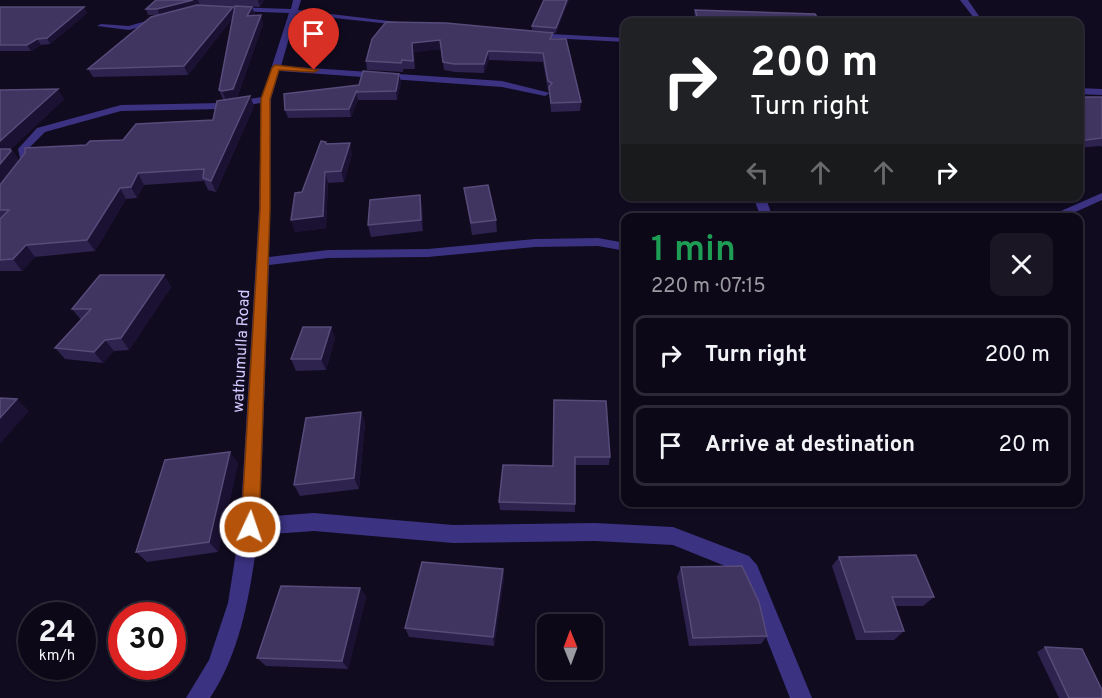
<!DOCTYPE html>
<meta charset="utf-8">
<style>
body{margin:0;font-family:Overpass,sans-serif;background:#1a1624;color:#f1f3f6;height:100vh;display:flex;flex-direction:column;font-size:22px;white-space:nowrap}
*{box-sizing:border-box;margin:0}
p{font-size:20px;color:#9a9aa1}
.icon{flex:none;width:33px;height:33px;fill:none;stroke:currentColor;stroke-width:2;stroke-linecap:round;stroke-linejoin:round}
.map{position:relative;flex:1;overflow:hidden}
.drawer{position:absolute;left:621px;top:213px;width:462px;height:294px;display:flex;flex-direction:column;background:#0c0817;border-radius:12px;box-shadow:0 2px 4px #0004,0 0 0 2px #2c2936}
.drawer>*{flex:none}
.guide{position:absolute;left:621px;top:18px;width:462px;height:183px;border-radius:12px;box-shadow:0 2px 4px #0004,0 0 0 2px #2c2936;background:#202124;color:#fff;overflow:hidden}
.needle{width:39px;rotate:359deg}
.buttons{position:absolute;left:537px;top:614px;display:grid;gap:12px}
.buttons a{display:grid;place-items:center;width:66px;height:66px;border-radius:12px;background:#0c0817;box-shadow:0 2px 4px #0004,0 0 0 2px #2c2936;font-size:30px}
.speed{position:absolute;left:18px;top:602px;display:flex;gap:12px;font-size:30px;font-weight:700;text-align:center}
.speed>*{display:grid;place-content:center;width:78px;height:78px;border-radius:50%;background:#0c0817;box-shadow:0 2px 4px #0004,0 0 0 2px #2c2936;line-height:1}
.speed small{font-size:15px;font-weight:400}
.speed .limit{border:9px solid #d22;background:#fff;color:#111}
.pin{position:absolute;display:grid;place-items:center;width:51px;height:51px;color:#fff;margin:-62px -26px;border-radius:50% 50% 50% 0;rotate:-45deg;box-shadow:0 0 6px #0007}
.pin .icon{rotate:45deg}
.me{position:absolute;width:66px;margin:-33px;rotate:3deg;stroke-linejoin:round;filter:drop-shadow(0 0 4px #0008)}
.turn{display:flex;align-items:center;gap:21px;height:126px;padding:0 30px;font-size:27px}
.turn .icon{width:78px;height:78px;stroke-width:2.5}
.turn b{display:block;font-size:42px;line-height:51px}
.lanes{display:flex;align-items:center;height:57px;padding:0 30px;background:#0003;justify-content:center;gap:30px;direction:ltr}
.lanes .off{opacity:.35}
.round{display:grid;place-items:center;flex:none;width:63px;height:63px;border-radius:12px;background:#1a1624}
.summary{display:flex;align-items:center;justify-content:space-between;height:102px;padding:0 30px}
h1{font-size:36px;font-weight:600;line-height:45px;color:#1e9e55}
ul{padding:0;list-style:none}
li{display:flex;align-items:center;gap:18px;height:81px;margin:0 12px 9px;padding:0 18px;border:3px solid #2c2936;border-radius:12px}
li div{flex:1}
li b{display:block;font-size:22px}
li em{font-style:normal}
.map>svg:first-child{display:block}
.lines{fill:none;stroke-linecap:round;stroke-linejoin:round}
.street{fill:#3b3282;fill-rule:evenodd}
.wall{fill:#2e224e}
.shaded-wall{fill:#1b1133}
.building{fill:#403461;stroke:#574b7a;stroke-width:1.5}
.route{fill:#b45309;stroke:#753606;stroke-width:1.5}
.labels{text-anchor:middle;stroke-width:6;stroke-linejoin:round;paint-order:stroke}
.street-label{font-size:16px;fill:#d3c9ff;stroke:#100b1f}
</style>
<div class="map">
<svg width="1102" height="698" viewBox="0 0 1102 698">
<rect width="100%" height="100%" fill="#100b1f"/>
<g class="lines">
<g class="street">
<path d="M293 0H301L298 10 414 24 410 26 296 14 281 66 502 81 550 93 545 96 502 87 279 71 271 99 269 257 328 250 428 249 535 239 598 238 626 243V251L598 246 535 247 428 257 328 258 269 265 260 517 314 513 453 525 595 523 673 527 749 556 757 565 812 698H790L743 579 735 570 673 545 595 541 453 543 314 531 258 535C250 592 242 649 210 698H186L209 660 228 603 240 527 259 209 261 103 221 109 121 111 45 132 28 149 31 163 4 198 0 199V188L21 163 18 149 37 128 121 105 221 103 262 97 289 13 233 11 229 9 233 7 291 9Z"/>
<path d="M960 0H968L983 22H977Z"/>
<path d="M163 16 166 20 129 30 97 26 101 24 129 26Z"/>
<path d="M532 33 626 38V42L529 37 528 35Z"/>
<path d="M1078 88 1102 89V95L1078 94Z"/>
<path d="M1102 193V200L1062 218H1045Z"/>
<path d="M753 196H765L773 218H761Z"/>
</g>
</g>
<g class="wall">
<path d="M156 0H264L260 7 197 5 233 7 234 9 252 7 255 15H261L263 24 237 98 254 106 216 192 208 190 204 181 144 185 137 198 126 199 95 251 35 257 22 271H0V90L64 99 11 149 18 159V162L86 145 123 140 213 120 224 100 223 99 219 90 232 19 188 75 93 77 88 69 159 15H148L146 9Z"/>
<path d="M569 0 556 33 532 30V26Z"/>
<path d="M0 7H84L87 13 50 44 41 45 31 51H0Z"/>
<path d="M695 10 817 17 913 22H695L694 17Z"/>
<path d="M372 39H553L581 102 580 111 551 112 549 91 548 90 543 62 489 60 484 73 455 72 444 70 441 49 414 52 415 69H403V72L367 70 366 61Z"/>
<path d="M399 74 401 82 397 100H358L351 117 288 118 285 110 359 85Z"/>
<path d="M1078 97H1102V147L1100 146 1078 148Z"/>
<path d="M326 142 327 144 352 154 344 182 328 183 326 228 295 232 291 220Z"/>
<path d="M464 188 496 220 497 232 472 235Z"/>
<path d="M422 206 423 231 371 237 368 225Z"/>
<path d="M164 275 171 287 129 350 114 351 103 363 65 359 55 348 81 320 72 309Z"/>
<path d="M331 327 335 338 326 370 296 371 291 359Z"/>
<path d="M554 400 610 457 609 465H575V512L500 510 499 502 553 466Z"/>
<path d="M361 412 365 423 359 489 300 496 294 485Z"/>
<path d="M238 463 218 552 147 562 136 552Z"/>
<path d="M839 557 934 597 923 606H895L904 631 894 640H856L832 566Z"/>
<path d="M681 567 767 636 761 644 689 646 677 577Z"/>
<path d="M503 569 504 578 494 646 409 637 405 628Z"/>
<path d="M360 588 366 597 348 669 266 666 257 658Z"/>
<path d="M1045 647 1102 698H1059L1037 652Z"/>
</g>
<g class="shaded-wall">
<path d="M193 0H198L200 5 160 15 157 9Z"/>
<path d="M258 0H264L260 7 258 1Z"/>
<path d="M567 0H569L556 33V28Z"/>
<path d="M84 7 87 13 50 44 47 38Z"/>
<path d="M233 7 236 14 188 75 184 66Z"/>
<path d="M252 7 255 15 247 16Z"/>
<path d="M261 15 263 24 237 98 226 100 222 91Z"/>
<path d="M37 39 41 45 31 51 27 45Z"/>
<path d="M440 40 441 49 414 52 415 69 412 43Z"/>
<path d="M488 51 489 60 484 73V64Z"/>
<path d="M399 74 401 82 397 100 396 91Z"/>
<path d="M58 89 64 99 11 149 18 159 19 162 0 184V141Z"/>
<path d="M356 92 358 100 351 117 349 109Z"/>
<path d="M250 96 254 106 216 192 211 181Z"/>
<path d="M350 143 352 154 344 182 341 171Z"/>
<path d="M325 172 328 183 326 228 295 232 291 220Z"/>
<path d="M138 173 144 185 137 198 131 187Z"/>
<path d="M120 188 126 199 95 251 87 240Z"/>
<path d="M420 195 422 206 423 231 421 220Z"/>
<path d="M26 245 35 257 22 271 13 259Z"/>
<path d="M164 275 171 287 129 350 121 338Z"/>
<path d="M331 327 335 338 326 370 321 359Z"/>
<path d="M105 340 114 351 103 363 94 352Z"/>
<path d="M17 399 29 411 0 444V418Z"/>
<path d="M361 412 365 423 359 489 354 478Z"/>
<path d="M230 452 238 463 218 552 209 542Z"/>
<path d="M503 569 504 578 494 646 493 637Z"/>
<path d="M360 588 366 597 348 669 342 661Z"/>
</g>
<g class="building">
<path d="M156 0H193L157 9H146Z"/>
<path d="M544 0H567L556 28 532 26Z"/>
<path d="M197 5 233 7 184 66 88 69 151 17Z"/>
<path d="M235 6 252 7 247 16 261 15 233 89 222 91 219 90Z"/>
<path d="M0 7H84L47 38 37 39 27 45H0Z"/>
<path d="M695 10 815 14 817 17 910 21 913 22H699Z"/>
<path d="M386 22 446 23 553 33 550 39H566L581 102 551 103 549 87 552 83 548 81 543 53 488 51 484 64H454L443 62 440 40 412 43 413 61 402 60 401 63 366 61 372 39Z"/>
<path d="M363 71 399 74 396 91 356 92 357 90 349 109 285 110 284 94 359 85Z"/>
<path d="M58 89 0 141V90Z"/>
<path d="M250 96 211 181 203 178 204 169 138 173 131 187 120 188 87 240 26 245 13 259 0 260V219L9 210H0V185L25 153V148L86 145 90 141 123 140 136 124 213 120 217 101Z"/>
<path d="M1078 97H1102V138L1078 141Z"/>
<path d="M321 141 326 142V144L350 143 341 171 325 172 323 216 291 220 295 193 302 192Z"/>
<path d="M0 149H10L11 151 0 164Z"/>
<path d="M488 185 496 220 471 223 464 188Z"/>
<path d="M420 195 421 220 368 225 370 200Z"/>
<path d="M100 275H164L121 338 105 340 94 352 55 348 91 309H72Z"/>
<path d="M303 327H331L321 359H291Z"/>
<path d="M0 398 17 399 0 418Z"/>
<path d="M554 400 606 401 610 457H575V504L499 502 503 465 553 466Z"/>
<path d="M361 412 354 478 294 485 306 418Z"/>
<path d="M230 452 209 542 136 552 165 460Z"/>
<path d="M916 555 934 597H892L904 631 865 632 839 557Z"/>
<path d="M422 562 503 569 493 637 405 628Z"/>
<path d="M742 566 759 602 767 636 693 638 681 567Z"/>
<path d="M281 586 360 588 342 661 257 658Z"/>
<path d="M1045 647 1082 649 1102 690V698H1069Z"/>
</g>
<path class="route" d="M275 65 318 70 314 72 279 70 270 99V209L259 527 256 532 250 535 244 532 241 527 260 209 261 99 272 68Z"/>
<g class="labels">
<g class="street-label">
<text transform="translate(240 351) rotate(-87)" y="6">wathumulla Road</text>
</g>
</g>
</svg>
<div class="buttons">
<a><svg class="needle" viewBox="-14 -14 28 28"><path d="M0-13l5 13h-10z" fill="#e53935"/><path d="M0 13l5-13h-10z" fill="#9a9aa1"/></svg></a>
</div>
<div class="speed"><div>24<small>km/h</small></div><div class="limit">30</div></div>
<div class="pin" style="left:314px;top:70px;background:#d93025"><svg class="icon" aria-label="arrive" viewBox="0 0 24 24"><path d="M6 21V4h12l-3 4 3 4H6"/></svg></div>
<svg class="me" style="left:250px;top:527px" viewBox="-20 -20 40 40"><circle r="17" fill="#b45309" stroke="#fff" stroke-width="3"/><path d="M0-11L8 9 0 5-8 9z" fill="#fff"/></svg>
<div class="guide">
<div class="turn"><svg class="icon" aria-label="right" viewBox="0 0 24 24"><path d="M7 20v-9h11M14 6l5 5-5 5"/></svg><div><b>200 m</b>Turn right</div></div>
<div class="lanes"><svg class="icon off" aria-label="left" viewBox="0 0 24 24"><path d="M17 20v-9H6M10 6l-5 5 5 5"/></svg><svg class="icon off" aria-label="ahead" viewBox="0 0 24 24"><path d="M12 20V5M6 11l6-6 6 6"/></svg><svg class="icon off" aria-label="ahead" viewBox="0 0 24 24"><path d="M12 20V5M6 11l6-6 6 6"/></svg><svg class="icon" aria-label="right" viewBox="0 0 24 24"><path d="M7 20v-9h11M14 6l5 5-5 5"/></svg></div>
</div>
<section class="drawer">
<div class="summary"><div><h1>1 min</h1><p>220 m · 07:15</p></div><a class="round"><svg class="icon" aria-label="close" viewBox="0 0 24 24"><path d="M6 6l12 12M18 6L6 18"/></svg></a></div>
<ul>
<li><svg class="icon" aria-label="right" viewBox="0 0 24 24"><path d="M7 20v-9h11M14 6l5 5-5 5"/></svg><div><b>Turn right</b></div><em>200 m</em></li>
<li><svg class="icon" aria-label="arrive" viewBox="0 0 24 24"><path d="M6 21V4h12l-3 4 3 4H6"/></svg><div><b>Arrive at destination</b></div><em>20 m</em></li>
</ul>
</section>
</div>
